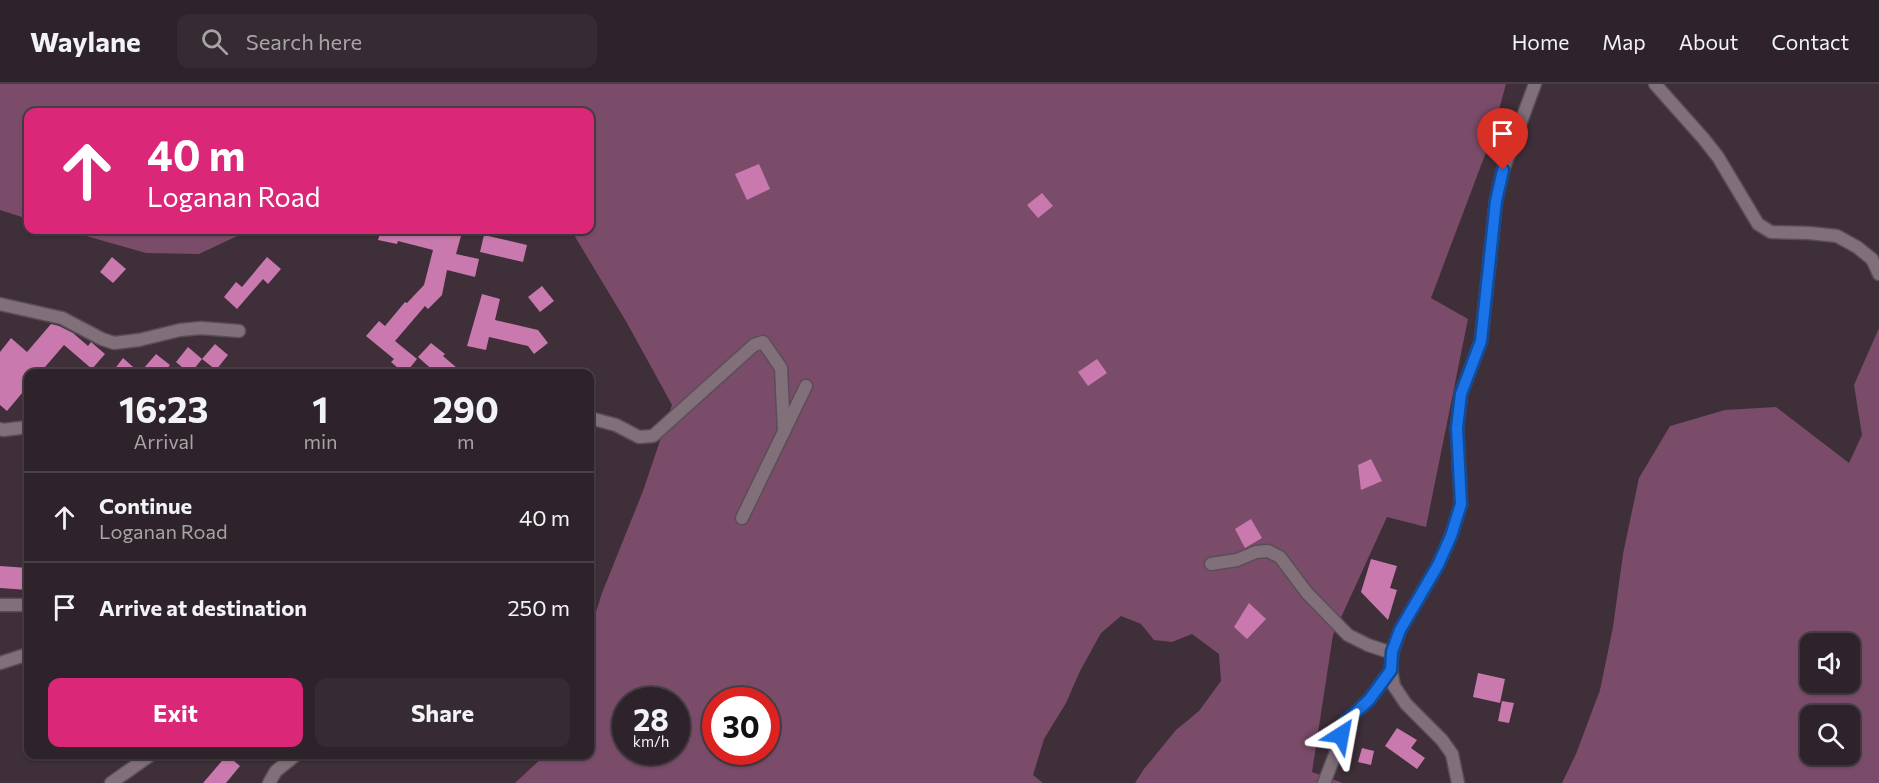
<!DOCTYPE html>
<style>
body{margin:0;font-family:Commissioner,sans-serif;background:#362b32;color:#f1f3f6;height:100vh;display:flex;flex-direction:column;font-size:22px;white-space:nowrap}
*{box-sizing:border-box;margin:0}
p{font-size:20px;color:#a7a4a8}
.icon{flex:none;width:33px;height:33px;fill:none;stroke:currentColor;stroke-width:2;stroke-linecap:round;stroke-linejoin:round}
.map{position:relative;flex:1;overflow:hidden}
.sheet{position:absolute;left:24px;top:285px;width:570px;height:390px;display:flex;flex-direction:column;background:#2e232a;border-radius:12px;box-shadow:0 2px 4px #0004,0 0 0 2px #494047}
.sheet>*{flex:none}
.top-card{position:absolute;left:24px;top:24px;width:570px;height:126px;border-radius:12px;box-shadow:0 2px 4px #0004,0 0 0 2px #494047;background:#db2777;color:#fff;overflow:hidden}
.tools{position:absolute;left:1800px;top:549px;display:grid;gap:12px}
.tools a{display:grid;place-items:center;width:60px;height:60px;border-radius:12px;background:#2e232a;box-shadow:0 2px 4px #0004,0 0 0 2px #494047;font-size:30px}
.speed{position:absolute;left:612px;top:603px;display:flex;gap:12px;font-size:30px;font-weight:700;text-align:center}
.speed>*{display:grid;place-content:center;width:78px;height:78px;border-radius:50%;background:#2e232a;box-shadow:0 2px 4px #0004,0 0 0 2px #494047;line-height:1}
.speed small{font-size:15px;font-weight:400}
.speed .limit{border:9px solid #d22;background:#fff;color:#111}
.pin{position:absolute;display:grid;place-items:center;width:51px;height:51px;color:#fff;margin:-62px -26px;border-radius:50% 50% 50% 0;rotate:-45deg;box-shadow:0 0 6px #0007}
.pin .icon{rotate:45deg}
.me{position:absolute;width:66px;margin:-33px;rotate:34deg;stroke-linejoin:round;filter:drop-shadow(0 0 4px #0008)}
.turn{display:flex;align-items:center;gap:21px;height:126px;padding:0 24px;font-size:27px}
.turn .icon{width:78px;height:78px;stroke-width:2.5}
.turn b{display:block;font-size:42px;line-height:51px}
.eta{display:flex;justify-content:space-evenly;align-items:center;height:102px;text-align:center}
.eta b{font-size:36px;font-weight:700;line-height:42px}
.button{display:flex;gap:12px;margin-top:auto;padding:12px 24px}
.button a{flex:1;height:69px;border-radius:12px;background:#db2777;color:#fff;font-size:24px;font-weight:700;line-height:69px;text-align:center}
.button a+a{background:#362b32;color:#f1f3f6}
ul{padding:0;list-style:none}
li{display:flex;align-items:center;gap:18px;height:90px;padding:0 24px;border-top:2px solid #494047}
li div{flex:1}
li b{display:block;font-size:22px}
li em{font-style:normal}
header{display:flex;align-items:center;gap:36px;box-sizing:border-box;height:84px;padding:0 30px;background:#2e232a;border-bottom:2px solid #494047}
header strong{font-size:28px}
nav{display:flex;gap:33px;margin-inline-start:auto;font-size:21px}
.search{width:420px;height:54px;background:#362b32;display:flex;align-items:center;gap:15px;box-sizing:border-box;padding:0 21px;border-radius:12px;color:#a7a4a8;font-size:22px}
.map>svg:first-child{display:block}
.green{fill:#7a4c6a;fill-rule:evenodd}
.building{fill:#c979ae}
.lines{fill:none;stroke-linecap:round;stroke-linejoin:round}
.street-casing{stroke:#5a4e56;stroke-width:15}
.street{stroke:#81707a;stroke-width:12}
.route-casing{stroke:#114b97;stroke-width:15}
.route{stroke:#1a73e8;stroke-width:10}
</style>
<header>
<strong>Waylane</strong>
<div class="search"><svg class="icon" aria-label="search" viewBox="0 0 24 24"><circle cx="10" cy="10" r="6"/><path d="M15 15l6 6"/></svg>Search here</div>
<nav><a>Home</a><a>Map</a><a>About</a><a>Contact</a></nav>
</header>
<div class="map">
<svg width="1879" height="699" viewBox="0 0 1879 699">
<rect width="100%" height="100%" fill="#3e2f38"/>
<g class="green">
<path d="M0 0H1506L1491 55 1431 214 1468 235 1426 443 1387 433 1333 551 1312 688 1343 699H1135L1144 685 1176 646 1199 627 1221 597 1219 570 1192 550 1172 558 1154 556 1141 540 1121 532 1101 549 1080 587 1066 619 1044 655 1033 691 1043 699H515L545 671 590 670V547L602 509 643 407 672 321 627 239 571 146H590V28H28V135L0 126ZM626 616H676V668H626ZM716 616H766V668H716Z"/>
<path d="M65 146H250L199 170 146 169Z"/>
<path d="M1879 244V699H1562L1576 670 1600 606 1613 543 1623 470 1639 394 1670 342 1725 326 1776 323 1849 379 1862 351 1854 301ZM1810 560H1850V598H1810ZM1810 632H1850V670H1810Z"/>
</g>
<g class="building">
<path d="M759 80 770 105 747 116 735 90Z"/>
<path d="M1042 109 1053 122 1038 134 1027 121Z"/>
<path d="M381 146H425L461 152 456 170 479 175 475 193 447 186 442 211 428 225 425 222 395 257 417 275 405 290 391 278 394 275 366 252 379 237 385 242 405 218 407 219 424 201 433 166 398 157 397 160 378 156Z"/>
<path d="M484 151 527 161 523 178 480 168Z"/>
<path d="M112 173 126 185 113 199 100 188Z"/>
<path d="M267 173 281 185 268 200 263 195 237 225 224 213 236 198 242 203Z"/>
<path d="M542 202 554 217 540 228 528 213Z"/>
<path d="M482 210 500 215 495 236 538 246 548 259 534 270 528 262 489 253 486 266 467 262Z"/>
<path d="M51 240 59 242 73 249 88 262 91 258 105 270 92 285 64 261 39 290H28V302L7 327 0 321V268L11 254 27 268Z"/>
<path d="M431 259 445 270 443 272 464 290H437L418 273Z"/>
<path d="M215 260 228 271 216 286 202 275Z"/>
<path d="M188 263 202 275 190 290 176 278Z"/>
<path d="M156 270 170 281 163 290H150L144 284Z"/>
<path d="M123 274 141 290H111Z"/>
<path d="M1097 275 1107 289 1088 302 1078 288Z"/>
<path d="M1371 375 1382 397 1361 406 1358 381Z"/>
<path d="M1251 435 1262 454 1245 464 1235 445Z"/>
<path d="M1371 475 1397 482 1390 504 1397 506 1388 536 1361 508Z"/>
<path d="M0 482 28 484V506L0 504Z"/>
<path d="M1249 519 1266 535 1247 555 1234 543Z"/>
<path d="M1478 589 1505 595 1500 619 1473 613Z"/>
<path d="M1502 617 1514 619 1509 639 1498 637Z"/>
<path d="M1397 644 1417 656 1411 664 1425 674 1417 685 1385 662Z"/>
<path d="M1362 664 1374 667 1371 681 1358 678Z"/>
<path d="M227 671 240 682 226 699H203Z"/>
</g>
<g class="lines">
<g class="street-casing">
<g id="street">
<path d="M1655 0 1703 54 1718 73 1758 140 1771 148 1809 149 1837 152 1857 163 1872 175 1879 190"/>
<path d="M0 220 62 234 102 255 114 259 139 256 180 246 201 244 239 247"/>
<path d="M590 334 616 341 639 353 653 352 754 261 763 258 781 284 784 348"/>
<path d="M0 345 3 346 28 343"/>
<path d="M742 434 806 302"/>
<path d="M1211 480 1237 476 1256 468 1268 467 1280 473 1307 509 1348 551 1368 561 1392 569"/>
<path d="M0 521H28"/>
<path d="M0 579 28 570"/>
<path d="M111 699 152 670"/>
<path d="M269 699 276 687 297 670"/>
<path d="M1324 699 1338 663 1344 639 1369 616 1391 586"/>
<path d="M1458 699 1452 670 1442 656 1406 620 1394 602 1391 586 1392 569 1400 546 1438 481 1451 452 1461 420 1457 344 1461 310 1481 257 1496 117 1503 86 1535 0"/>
</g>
</g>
<use href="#street" class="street"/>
</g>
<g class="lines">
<g class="route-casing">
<path id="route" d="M1341 651 1344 639 1369 616 1391 586 1392 568 1400 546 1438 481 1451 452 1461 420 1457 344 1461 310 1481 257 1496 117 1503 86"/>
</g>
<use href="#route" class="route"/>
</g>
</svg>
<div class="tools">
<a><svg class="icon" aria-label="sound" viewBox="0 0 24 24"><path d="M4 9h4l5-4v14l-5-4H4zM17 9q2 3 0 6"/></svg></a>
<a><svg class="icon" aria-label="search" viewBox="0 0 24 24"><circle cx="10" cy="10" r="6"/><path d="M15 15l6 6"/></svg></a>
</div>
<div class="speed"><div>28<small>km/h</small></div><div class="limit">30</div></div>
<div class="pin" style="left:1503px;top:86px;background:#d93025"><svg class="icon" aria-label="arrive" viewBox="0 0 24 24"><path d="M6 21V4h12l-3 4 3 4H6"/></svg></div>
<svg class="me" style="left:1341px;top:651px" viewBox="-20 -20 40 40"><path d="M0-17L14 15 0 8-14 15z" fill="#1a73e8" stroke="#fff" stroke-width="4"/></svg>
<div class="top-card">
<div class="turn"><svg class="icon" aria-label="ahead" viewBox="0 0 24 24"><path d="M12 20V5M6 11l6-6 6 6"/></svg><div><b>40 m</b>Loganan Road</div></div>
</div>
<section class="sheet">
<div class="eta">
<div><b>16:23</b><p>Arrival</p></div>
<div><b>1</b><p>min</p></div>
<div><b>290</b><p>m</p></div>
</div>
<ul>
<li><svg class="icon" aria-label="ahead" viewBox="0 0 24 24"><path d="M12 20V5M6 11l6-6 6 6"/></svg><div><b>Continue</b><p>Loganan Road</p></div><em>40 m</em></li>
<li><svg class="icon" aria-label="arrive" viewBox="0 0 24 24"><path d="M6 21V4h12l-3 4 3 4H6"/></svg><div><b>Arrive at destination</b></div><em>250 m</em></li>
</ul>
<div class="button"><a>Exit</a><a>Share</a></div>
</section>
</div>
